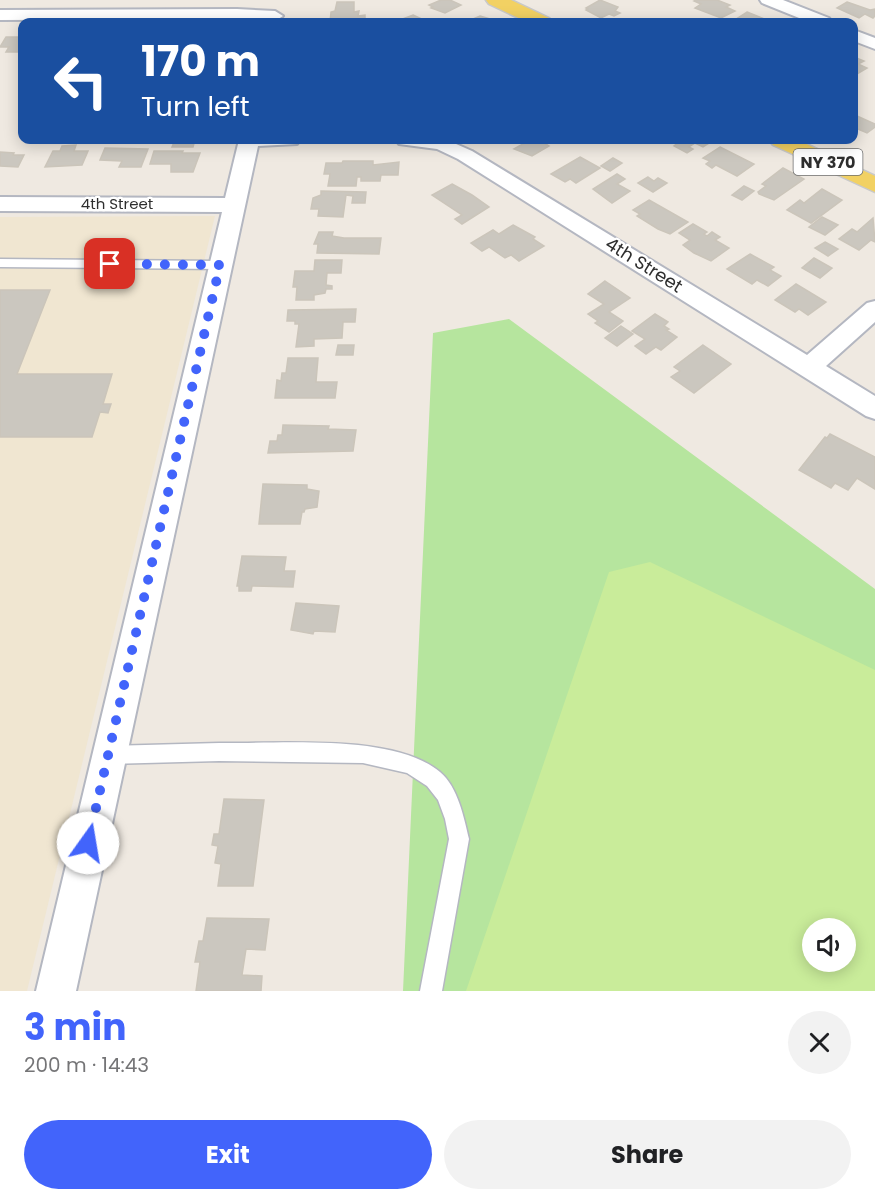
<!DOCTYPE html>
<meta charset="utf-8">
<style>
body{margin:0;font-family:Poppins,sans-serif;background:#f2f2f2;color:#202124;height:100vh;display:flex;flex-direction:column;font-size:22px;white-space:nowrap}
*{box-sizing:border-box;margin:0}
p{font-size:20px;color:#757577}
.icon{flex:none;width:33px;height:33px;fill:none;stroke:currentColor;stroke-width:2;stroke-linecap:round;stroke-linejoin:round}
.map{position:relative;height:991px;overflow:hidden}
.panel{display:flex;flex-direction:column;background:#fff;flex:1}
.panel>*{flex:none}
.hud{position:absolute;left:18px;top:18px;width:840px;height:126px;border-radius:12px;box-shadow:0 3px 15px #0003;background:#1a4fa0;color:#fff;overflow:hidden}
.buttons{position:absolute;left:802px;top:918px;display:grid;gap:12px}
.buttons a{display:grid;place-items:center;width:54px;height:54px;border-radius:50%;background:#fff;box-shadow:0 3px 15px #0003;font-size:30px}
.pin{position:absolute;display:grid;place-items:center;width:51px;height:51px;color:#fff;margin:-26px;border-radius:12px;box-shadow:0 3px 9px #0006}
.me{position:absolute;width:66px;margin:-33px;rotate:13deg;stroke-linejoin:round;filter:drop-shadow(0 0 4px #0008)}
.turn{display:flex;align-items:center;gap:21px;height:126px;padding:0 24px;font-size:27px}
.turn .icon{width:78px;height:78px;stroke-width:2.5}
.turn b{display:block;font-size:42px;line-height:51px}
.round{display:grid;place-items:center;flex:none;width:63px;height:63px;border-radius:32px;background:#f2f2f2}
.overview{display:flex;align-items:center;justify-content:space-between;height:102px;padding:0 24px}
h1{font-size:36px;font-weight:700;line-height:45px;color:#4264fb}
.action{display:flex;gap:12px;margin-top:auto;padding:12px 24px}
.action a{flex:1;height:69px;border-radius:36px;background:#4264fb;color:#fff;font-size:24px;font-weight:700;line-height:69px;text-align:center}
.action a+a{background:#f2f2f2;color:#202124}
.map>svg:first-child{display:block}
.education{fill:#f0e6d1}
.green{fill:#b6e59e;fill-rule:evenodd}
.pitch{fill:#c9ec9a;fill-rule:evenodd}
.building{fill:#cbc7bf;stroke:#cbc5ba;stroke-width:1.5}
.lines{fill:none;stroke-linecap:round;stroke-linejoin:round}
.lane-casing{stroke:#b4b7c1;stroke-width:3}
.street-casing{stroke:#b4b7c1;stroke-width:4}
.primary-casing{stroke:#c9c9c9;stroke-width:3}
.lane{fill:#fff;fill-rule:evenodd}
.street{fill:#fff;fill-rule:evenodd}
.primary{fill:#f2d163;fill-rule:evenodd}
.route{stroke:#4264fb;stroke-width:10;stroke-dasharray:0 18}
.labels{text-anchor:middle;stroke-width:4.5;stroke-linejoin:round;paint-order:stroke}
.far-street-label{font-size:15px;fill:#2e2e2e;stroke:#fff}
.shield{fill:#fff;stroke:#6d6d6d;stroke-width:1.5}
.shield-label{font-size:16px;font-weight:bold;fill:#2e2e2e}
.street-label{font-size:18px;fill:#2e2e2e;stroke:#fff}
</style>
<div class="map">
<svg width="875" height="991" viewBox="0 0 875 991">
<rect width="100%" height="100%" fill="#efe9e1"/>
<path class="education" d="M215 216 27 991H0V217Z"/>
<path class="green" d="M509 319 875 589V991H403L433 333ZM813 928H846V962H813Z"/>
<path class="pitch" d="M650 562 875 670V991H466L609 572ZM813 928H846V962H813Z"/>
<g class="building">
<path d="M441 0H450L461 5 445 13 431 8 433 7 429 5Z"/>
<path d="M600 0 618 7 615 11 620 13 614 16 609 14 601 18 586 10 588 9 586 8Z"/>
<path d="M696 0H717L730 5 726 7 735 11 721 18 695 8 701 4 694 1Z"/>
<path d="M337 2H354V12L359 11 358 16 365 15V21L330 22 331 12 335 11Z"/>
<path d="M847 2 870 10 875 9V16L873 18 865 14 859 18 837 8Z"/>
<path d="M747 12 772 22 733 21Z"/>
<path d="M413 15 428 22 400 20Z"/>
<path d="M480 16 490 19 498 22H466Z"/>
<path d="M22 35V47L19 52H6L9 47H0L6 37H20Z"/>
<path d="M854 57 864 61 858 64 867 68 857 74 854 73Z"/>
<path d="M857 116 875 124V127L867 133 858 129 854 132V119Z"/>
<path d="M175 140H195L193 147H172Z"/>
<path d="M530 140H545L548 141 544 143 549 146 532 156 514 149Z"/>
<path d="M674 140H714L703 147 695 143 689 147 693 149 687 153 674 146 679 142Z"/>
<path d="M76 145 74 151H88L82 165 45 167 53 151H60L62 146Z"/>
<path d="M720 147 754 164 737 176 716 165 712 168 706 164 710 161 703 158Z"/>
<path d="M105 148 148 149 141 167H119L122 161 100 160Z"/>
<path d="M154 151H183L182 153H200L193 172H171V164H150Z"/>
<path d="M0 152 14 153 13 155H24L18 167 0 166Z"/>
<path d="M580 157 600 168 576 183 570 179 565 182 551 174Z"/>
<path d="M613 158 622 163 610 171 601 166Z"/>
<path d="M343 161H373V165L399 162 398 175H381L380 181H361V177H357L356 186H328L330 174H324L326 163H342Z"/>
<path d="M783 168 804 179 774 200 759 194 758 192 766 186 762 184Z"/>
<path d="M617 174 625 179 617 184 630 191 612 203 593 189Z"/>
<path d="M648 177 654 181 658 178 667 183 653 192 638 183Z"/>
<path d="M452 184 472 195 489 207 462 224 455 219 462 215 432 195Z"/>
<path d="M744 186 754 191 742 200 732 195Z"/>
<path d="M822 189 842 200 811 223 787 210 800 200 804 203Z"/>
<path d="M321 191 366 192 365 203H352L353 196 346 195 343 217 318 216 319 209H311L313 198 321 195Z"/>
<path d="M649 200 688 222 670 234 658 229 637 216 640 214 633 210Z"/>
<path d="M822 217 838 225 825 235 809 227Z"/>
<path d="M873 218 875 242 871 240 859 250 839 239 852 229 857 232Z"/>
<path d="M693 224 707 232 704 234 707 236 712 232 720 237 715 240 729 248 711 261 694 253 683 245 690 240 679 233Z"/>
<path d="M513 225 535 237 533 239 544 246 519 261 511 255 505 258 489 247 482 251 471 243 493 230 499 234Z"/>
<path d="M319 232H333L332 236 344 238H381L379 254 317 253 318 244H314Z"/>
<path d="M825 242 838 249 828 256 815 248Z"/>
<path d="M750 254 774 267 770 270 781 276 768 286 757 280 752 284 727 269Z"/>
<path d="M814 258 832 268 820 278 802 268Z"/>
<path d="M315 260H342L341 273H327L326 285 332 286V289H326L325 293 314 295V300H296L297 287H293L295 271H314Z"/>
<path d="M605 281 630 298 609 312 623 321 609 332 595 323 598 321 588 314 604 304 588 294Z"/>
<path d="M796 284 826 302 808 315 799 309 795 312 775 300Z"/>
<path d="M0 290H50L17 374H112L103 404H111L108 413 100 412 92 437H0Z"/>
<path d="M356 309 355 322H343L342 338 314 339V346L296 347 299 324H295V321H287L288 310Z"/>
<path d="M655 314 668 322 664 326 669 329 666 330 677 337 661 350 656 347 646 354 635 346 645 339 632 331Z"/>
<path d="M621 326 633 334 617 346 605 338Z"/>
<path d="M338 345H354L353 355H336Z"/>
<path d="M703 345 731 364 694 393 671 377 680 371 674 367Z"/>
<path d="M288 358H318L316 382H337L335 398H275L277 380 281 381 282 373H286Z"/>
<path d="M283 425 329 426 328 429 356 430 353 451 268 453 270 441H277L278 435H282Z"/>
<path d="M830 434 875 457V489L857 478 848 490 835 483 831 488 799 470 825 437 827 438Z"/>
<path d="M263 484 307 485V489L319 491 317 507 305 509 304 512H302L300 524H259Z"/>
<path d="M242 556 286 557 284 571H295L293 587 252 586 251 591H239V586H237Z"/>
<path d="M296 603 339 606 335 632 314 631 313 634 291 630Z"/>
<path d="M224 799 264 800 253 886H218L221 864 215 863 218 846 212 845 214 834H219Z"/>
<path d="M207 918 269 919 265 950 246 949 242 975 262 976 261 991H196L200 962H195L199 941H203Z"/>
</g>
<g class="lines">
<g class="lane-casing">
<g id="lane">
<path d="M0 259 220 261 226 265 220 269 0 267Z"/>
<path d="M219 743C278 744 394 733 440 772 458 787 464 818 469 839L442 991H420L449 839 445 819 438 800 427 786 407 773 363 763 219 761 108 764 102 761 99 755 102 749 108 746Z"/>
</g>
</g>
<g class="street-casing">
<g id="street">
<path d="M760 0H783L829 18 832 22H809L762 3Z"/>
<path d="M237 9 275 11 283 16 275 21 237 19 0 20V10Z"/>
<path d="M854 30 875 38V49L854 41Z"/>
<path d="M239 140H300L297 144 258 146 76 991H36L222 212 0 211V197L225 198Z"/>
<path d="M396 140H447L472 151 807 355 867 303 875 301V322L826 366 875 396V419L866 416 458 159 437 149 399 144Z"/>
</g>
</g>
<g class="primary-casing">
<g id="primary">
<path d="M486 0H511L549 18 552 22H527L489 4Z"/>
<path d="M769 140H798L875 176V192L773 145Z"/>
</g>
</g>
<use href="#lane" class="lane"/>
<use href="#street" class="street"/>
<use href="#primary" class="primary"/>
</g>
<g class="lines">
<path class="route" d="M88 843 220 265 110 264"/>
</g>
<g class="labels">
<g class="far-street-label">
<text x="117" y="209">4th Street</text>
</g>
<rect class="shield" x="793.5" y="149" width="69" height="26" rx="4.5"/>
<g class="shield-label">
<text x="828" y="168">NY 370</text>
</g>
<g class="street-label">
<text transform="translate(644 265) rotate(32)" y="6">4th Street</text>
</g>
</g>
</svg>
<div class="buttons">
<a><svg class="icon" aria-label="sound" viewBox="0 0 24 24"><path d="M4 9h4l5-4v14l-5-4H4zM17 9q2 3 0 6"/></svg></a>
</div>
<div class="pin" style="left:110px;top:264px;background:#d93025"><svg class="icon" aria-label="arrive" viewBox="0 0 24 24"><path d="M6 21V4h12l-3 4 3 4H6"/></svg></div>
<svg class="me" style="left:88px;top:843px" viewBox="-20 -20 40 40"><circle r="19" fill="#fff"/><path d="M0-13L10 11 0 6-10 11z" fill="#4264fb"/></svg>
<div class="hud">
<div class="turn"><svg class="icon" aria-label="left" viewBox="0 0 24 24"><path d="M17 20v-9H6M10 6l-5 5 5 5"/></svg><div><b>170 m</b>Turn left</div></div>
</div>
</div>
<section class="panel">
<div class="overview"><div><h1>3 min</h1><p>200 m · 14:43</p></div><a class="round"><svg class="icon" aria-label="close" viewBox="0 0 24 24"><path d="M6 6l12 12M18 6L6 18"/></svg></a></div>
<div class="action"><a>Exit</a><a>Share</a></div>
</section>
